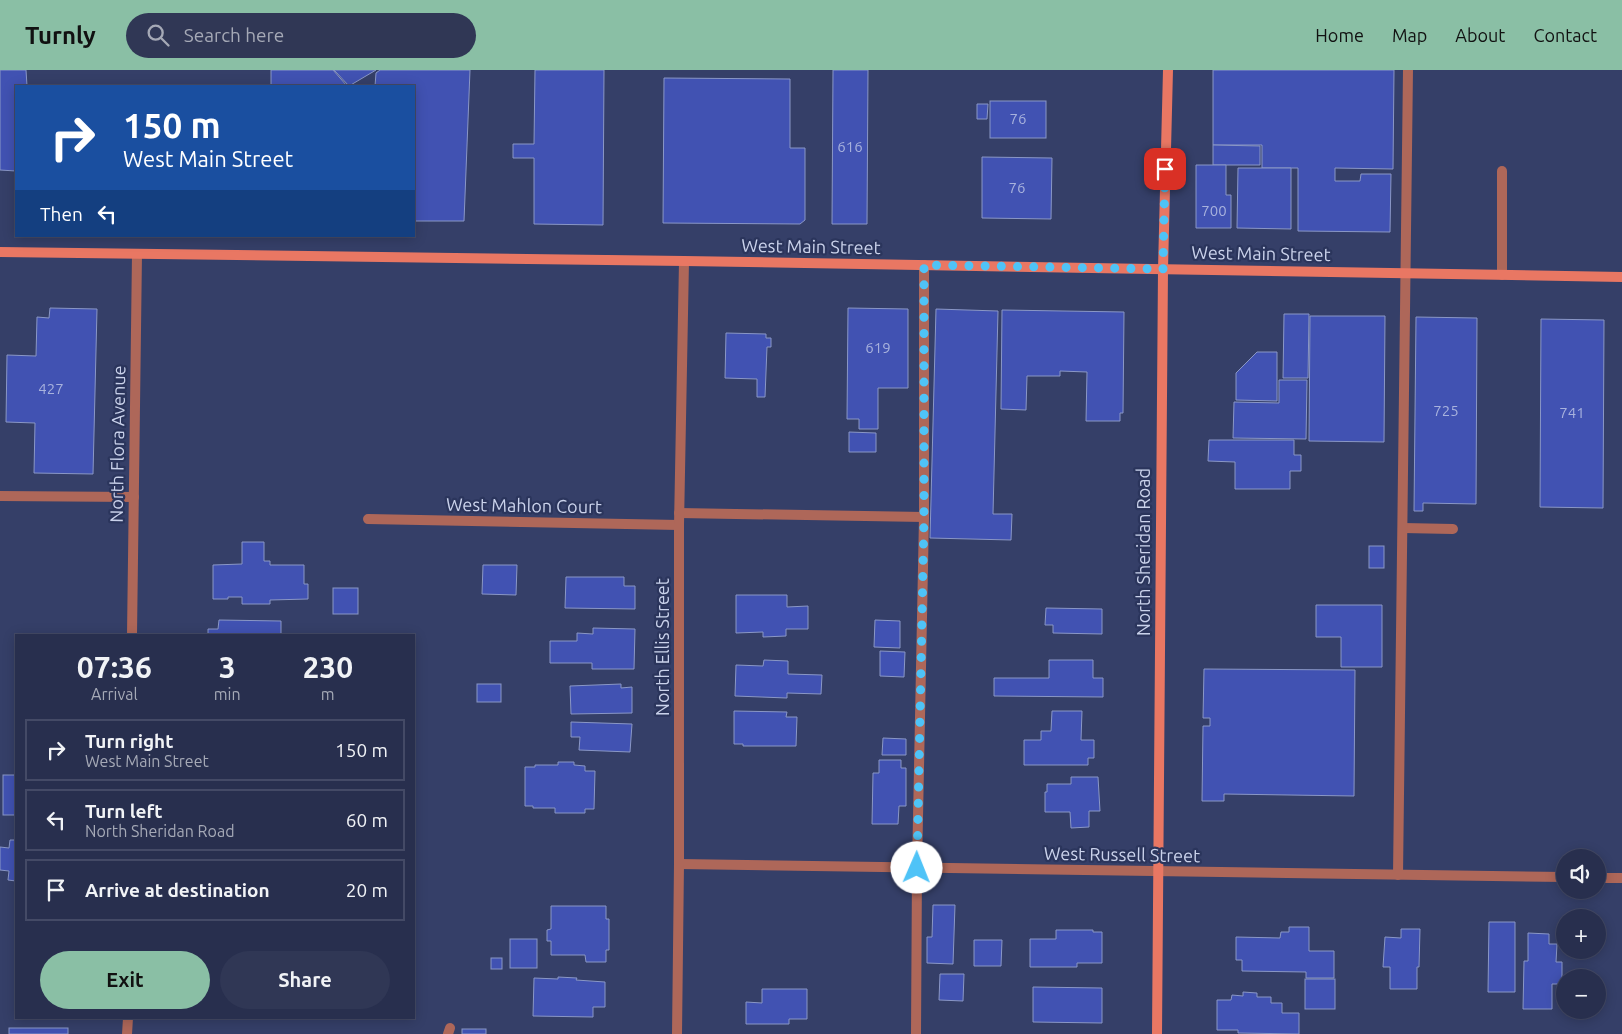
<!DOCTYPE html>
<meta charset="utf-8">
<style>
body{margin:0;font-family:Ubuntu,sans-serif;background:#303755;color:#f1f3f6;height:100vh;display:flex;flex-direction:column;font-size:19px;white-space:nowrap}
*{box-sizing:border-box;margin:0}
p{font-size:16px;color:#a5a9b6}
.icon{flex:none;width:28px;height:28px;fill:none;stroke:currentColor;stroke-width:2;stroke-linecap:round;stroke-linejoin:round}
.map{position:relative;flex:1;overflow:hidden}
.drawer{position:absolute;left:15px;top:564px;width:400px;height:385px;display:flex;flex-direction:column;background:#282f4e;border-radius:0px;box-shadow:0 2px 12px #0003,0 0 0 1px #444a66}
.drawer>*{flex:none}
.banner{position:absolute;left:15px;top:15px;width:400px;height:152px;border-radius:0px;box-shadow:0 2px 12px #0003,0 0 0 1px #444a66;background:#1a4fa0;color:#fff;overflow:hidden}
.tools{position:absolute;left:1556px;top:779px;display:grid;gap:10px}
.tools a{display:grid;place-items:center;width:50px;height:50px;border-radius:50%;background:#282f4e;box-shadow:0 2px 12px #0003,0 0 0 1px #444a66;font-size:25px}
.pin{position:absolute;display:grid;place-items:center;width:42px;height:42px;color:#fff;margin:-21px;border-radius:10px;box-shadow:0 2px 8px #0006}
.me{position:absolute;width:55px;margin:-28px;rotate:1deg;stroke-linejoin:round;filter:drop-shadow(0 0 4px #0008)}
.turn{display:flex;align-items:center;gap:18px;height:105px;padding:0 25px;font-size:22px}
.turn .icon{width:65px;height:65px;stroke-width:2.5}
.turn b{display:block;font-size:35px;line-height:42px}
.then{display:flex;align-items:center;height:48px;padding:0 25px;background:#0003;gap:10px;font-size:19px}
.eta{display:flex;justify-content:space-evenly;align-items:center;height:85px;text-align:center}
.eta b{font-size:30px;font-weight:600;line-height:35px}
.primary-button{display:flex;gap:10px;margin-top:auto;padding:10px 25px}
.primary-button a{flex:1;height:58px;border-radius:30px;background:#8abfa5;color:#111;font-size:20px;font-weight:600;line-height:58px;text-align:center}
.primary-button a+a{background:#303755;color:#f1f3f6}
ul{padding:0;list-style:none}
li{display:flex;align-items:center;gap:15px;height:62px;margin:0 10px 8px;padding:0 15px;border:2px solid #444a66;border-radius:0px}
li div{flex:1}
li b{display:block;font-size:19px}
li em{font-style:normal}
header{display:flex;align-items:center;gap:30px;box-sizing:border-box;height:70px;padding:0 25px;background:#8abfa5;color:#111}
header strong{font-size:24px}
nav{display:flex;gap:28px;margin-inline-start:auto;font-size:18px}
.search{width:350px;height:45px;background:#303755;display:flex;align-items:center;gap:12px;box-sizing:border-box;padding:0 18px;border-radius:28px;color:#a5a9b6;font-size:19px}
.map>svg:first-child{display:block}
.building{fill:#4152b2;stroke:#8a97c6}
.lines{fill:none;stroke-linecap:round;stroke-linejoin:round}
.lane{stroke:#ae6759;stroke-width:10}
.street{stroke:#ae6759;stroke-width:10}
.secondary{stroke:#e97763;stroke-width:10}
.route{stroke:#4fc3f7;stroke-width:9;stroke-dasharray:0 16.2}
.labels{text-anchor:middle;stroke-width:4.5;stroke-linejoin:round;paint-order:stroke}
.number-label{font-size:15px;fill:#a8b2dd}
.street-label{font-size:18px;fill:#cad2eb;stroke:#2b355c}
</style>
<header>
<strong>Turnly</strong>
<div class="search"><svg class="icon" aria-label="search" viewBox="0 0 24 24"><circle cx="10" cy="10" r="6"/><path d="M15 15l6 6"/></svg>Search here</div>
<nav><a>Home</a><a>Map</a><a>About</a><a>Contact</a></nav>
</header>
<div class="map">
<svg width="1622" height="964" viewBox="0 0 1622 964">
<rect width="100%" height="100%" fill="#353f68"/>
<g class="building">
<path d="M0 0H26L27 16H16V101L0 100Z"/>
<path d="M271 0H333L347 16H271Z"/>
<path d="M334 0H376L349 16Z"/>
<path d="M380 0H470L464 151H414V16H375L376 3Z"/>
<path d="M535 0H604L603 155 534 154V88H513V74H534Z"/>
<path d="M833 0H868L867 154H832Z"/>
<path d="M1213 0H1394L1393 99 1335 98V111H1360L1361 104H1391L1390 162 1298 161V98H1262V75H1213Z"/>
<path d="M664 8 790 9V78H805V150L800 154 663 153Z"/>
<rect x="990" y="31" width="56" height="37"/>
<path d="M977 34H988L987 49H977Z"/>
<path d="M1213 75 1260 76V95H1213Z"/>
<path d="M982 87 1052 88 1051 149 982 148Z"/>
<path d="M1196 95H1226V125H1231V158H1196Z"/>
<path d="M1238 98H1291V159L1237 158Z"/>
<path d="M50 238 97 239 93 404 34 403 35 353 6 352 7 285 36 286 37 247 49 248Z"/>
<path d="M848 238 908 239V318H878V359H859V349H847Z"/>
<path d="M936 239 998 241 993 444H1012L1011 470 930 468Z"/>
<path d="M1002 240 1124 242 1123 343H1120V351H1086L1087 302 1060 301V306H1027L1026 340 1001 339Z"/>
<path d="M1284 244H1309L1308 308H1283Z"/>
<path d="M1310 246H1385L1384 372 1309 371Z"/>
<path d="M1416 247 1477 248 1476 434 1423 433V441H1414Z"/>
<path d="M1541 249 1604 250 1603 438 1540 437Z"/>
<path d="M726 263 766 264V268H771V277H767L765 327H757V309L725 308Z"/>
<path d="M1257 282H1277V331L1236 330V303Z"/>
<path d="M1279 310H1307L1306 369 1233 368 1234 332 1279 333Z"/>
<path d="M849 362 876 363V382H849Z"/>
<path d="M1209 370H1294V385H1301V401H1290V419H1235V392L1208 391Z"/>
<path d="M242 472H264V491H270V495H304V514H308V529L270 530V534H242V527H228V529H213V495L242 494Z"/>
<rect x="1369" y="476" width="15" height="22"/>
<path d="M483 495H517L516 525 482 524Z"/>
<path d="M566 507H624V516H635V539L565 538Z"/>
<rect x="333" y="518" width="25" height="26"/>
<path d="M736 525H787V537L808 536V559H786V566L763 567V562L736 563Z"/>
<path d="M1316 535H1382V597H1341V567H1316Z"/>
<path d="M1046 538 1102 539V564L1053 563V555H1045Z"/>
<path d="M219 550 281 551V565H208V559H218Z"/>
<path d="M875 550 900 551V578L874 577Z"/>
<path d="M593 558 635 559 634 599H592V593H550V571H577V563L593 564Z"/>
<path d="M880 581 905 582 904 607 880 606Z"/>
<path d="M764 590 788 591V604L822 605 821 624 787 623V628L735 626 736 595 763 596Z"/>
<path d="M1049 590H1093V608H1103V627L994 626V608H1049Z"/>
<path d="M1204 599 1355 600 1354 726 1224 724V731H1202L1203 656H1210V648H1203Z"/>
<rect x="477" y="614" width="24" height="18"/>
<path d="M621 614V618L632 617V643L571 644 570 616Z"/>
<path d="M734 641 787 642 786 647H797L796 676H743V674H734Z"/>
<path d="M1052 641H1082L1081 670H1094V688H1088V695H1024V670H1041V661H1051Z"/>
<path d="M571 652 632 654 630 682 579 680 580 667H571Z"/>
<path d="M883 668 906 669V685H882Z"/>
<path d="M879 690H901V698H906V736H899L898 754H872L873 703H879Z"/>
<path d="M558 692H574V695L585 696V701H595L594 739H585V743H555V738H533V736H525V697H535V695H558Z"/>
<rect x="3" y="705" width="13" height="40"/>
<path d="M1071 707H1098L1100 741H1089V757L1071 758 1070 742H1045V722H1047V714H1071Z"/>
<path d="M10 770H16V811L8 810 9 801 0 800V777L9 778Z"/>
<path d="M933 835H955L953 894 927 893V867H932Z"/>
<path d="M551 836H606V849H609V880H606V892H586L585 885H551V871H547V860L551 859Z"/>
<path d="M1489 852H1515V922H1488Z"/>
<path d="M1289 857H1309V881H1334V908H1306V902L1242 901V890H1236V867L1280 868 1281 862H1289Z"/>
<path d="M1401 859H1420L1419 897H1417V919H1390V897H1383L1385 867 1401 868Z"/>
<path d="M1056 860H1093V862H1102V893H1077V897H1030V869H1056Z"/>
<path d="M1528 863 1549 864V874H1557L1556 892H1562V914H1552V939H1523L1524 891H1528Z"/>
<rect x="510" y="869" width="27" height="29"/>
<path d="M974 870H1002L1001 896H974Z"/>
<rect x="491" y="888" width="11" height="11"/>
<path d="M940 904H964L963 931 939 930Z"/>
<path d="M558 907 577 908 576 910 605 912V937H593V947L533 946 534 908 558 909Z"/>
<rect x="1305" y="909" width="30" height="30"/>
<path d="M1033 917 1102 918V953L1033 952Z"/>
<path d="M762 919H807V949H789V954H746V932L762 933Z"/>
<path d="M1243 922 1257 923V927H1271V933H1282V943H1299V964L1238 963V960H1217V930H1231L1232 925 1243 926Z"/>
<rect x="9" y="958" width="59" height="6"/>
<rect x="462" y="959" width="24" height="5"/>
</g>
<g class="lines">
<g class="lane">
<path d="M1502 101V205"/>
<path d="M0 426 134 427"/>
<path d="M679 443 924 447"/>
<path d="M1403 458 1453 459"/>
<path d="M1398 805 1408 0"/>
<path d="M448 964 450 958"/>
<path d="M916 964 917 798 924 447V195"/>
</g>
<g class="street">
<path d="M368 449 679 455"/>
<path d="M132 565 137 184"/>
<path d="M679 794 1565 807"/>
<path d="M1598 808H1622"/>
<path d="M127 964 128 948"/>
<path d="M677 964 679 794V455L684 191"/>
</g>
<g class="secondary">
<path d="M0 182 684 191 1622 207"/>
<path d="M1157 964 1163 199 1168 0"/>
</g>
</g>
<g class="lines">
<path class="route" d="M917 798 924 447V195L1163 199 1165 99"/>
</g>
<g class="labels">
<g class="number-label">
<text x="1018" y="54">76</text>
<text x="850" y="82">616</text>
<text x="1017" y="123">76</text>
<text x="1214" y="146">700</text>
<text x="878" y="283">619</text>
<text x="51" y="324">427</text>
<text x="1446" y="346">725</text>
<text x="1572" y="348">741</text>
</g>
<g class="street-label">
<text transform="translate(811 177) rotate(1)" y="6">West Main Street</text>
<text transform="translate(1261 184) rotate(1)" y="6">West Main Street</text>
<text transform="translate(118 374) rotate(-89)" y="6">North Flora Avenue</text>
<text transform="translate(524 436) rotate(1)" y="6">West Mahlon Court</text>
<text transform="translate(1144 482) rotate(-90)" y="6">North Sheridan Road</text>
<text transform="translate(663 577) rotate(-90)" y="6">North Ellis Street</text>
<text transform="translate(1122 785) rotate(1)" y="6">West Russell Street</text>
</g>
</g>
</svg>
<div class="tools">
<a><svg class="icon" aria-label="sound" viewBox="0 0 24 24"><path d="M4 9h4l5-4v14l-5-4H4zM17 9q2 3 0 6"/></svg></a>
<a>+</a>
<a>−</a>
</div>
<div class="pin" style="left:1165px;top:99px;background:#d93025"><svg class="icon" aria-label="arrive" viewBox="0 0 24 24"><path d="M6 21V4h12l-3 4 3 4H6"/></svg></div>
<svg class="me" style="left:917px;top:798px" viewBox="-20 -20 40 40"><circle r="19" fill="#fff"/><path d="M0-13L10 11 0 6-10 11z" fill="#4fc3f7"/></svg>
<div class="banner">
<div class="turn"><svg class="icon" aria-label="right" viewBox="0 0 24 24"><path d="M7 20v-9h11M14 6l5 5-5 5"/></svg><div><b>150 m</b>West Main Street</div></div>
<div class="then">Then<svg class="icon" aria-label="left" viewBox="0 0 24 24"><path d="M17 20v-9H6M10 6l-5 5 5 5"/></svg></div>
</div>
<section class="drawer">
<div class="eta">
<div><b>07:36</b><p>Arrival</p></div>
<div><b>3</b><p>min</p></div>
<div><b>230</b><p>m</p></div>
</div>
<ul>
<li><svg class="icon" aria-label="right" viewBox="0 0 24 24"><path d="M7 20v-9h11M14 6l5 5-5 5"/></svg><div><b>Turn right</b><p>West Main Street</p></div><em>150 m</em></li>
<li><svg class="icon" aria-label="left" viewBox="0 0 24 24"><path d="M17 20v-9H6M10 6l-5 5 5 5"/></svg><div><b>Turn left</b><p>North Sheridan Road</p></div><em>60 m</em></li>
<li><svg class="icon" aria-label="arrive" viewBox="0 0 24 24"><path d="M6 21V4h12l-3 4 3 4H6"/></svg><div><b>Arrive at destination</b></div><em>20 m</em></li>
</ul>
<div class="primary-button"><a>Exit</a><a>Share</a></div>
</section>
</div>
